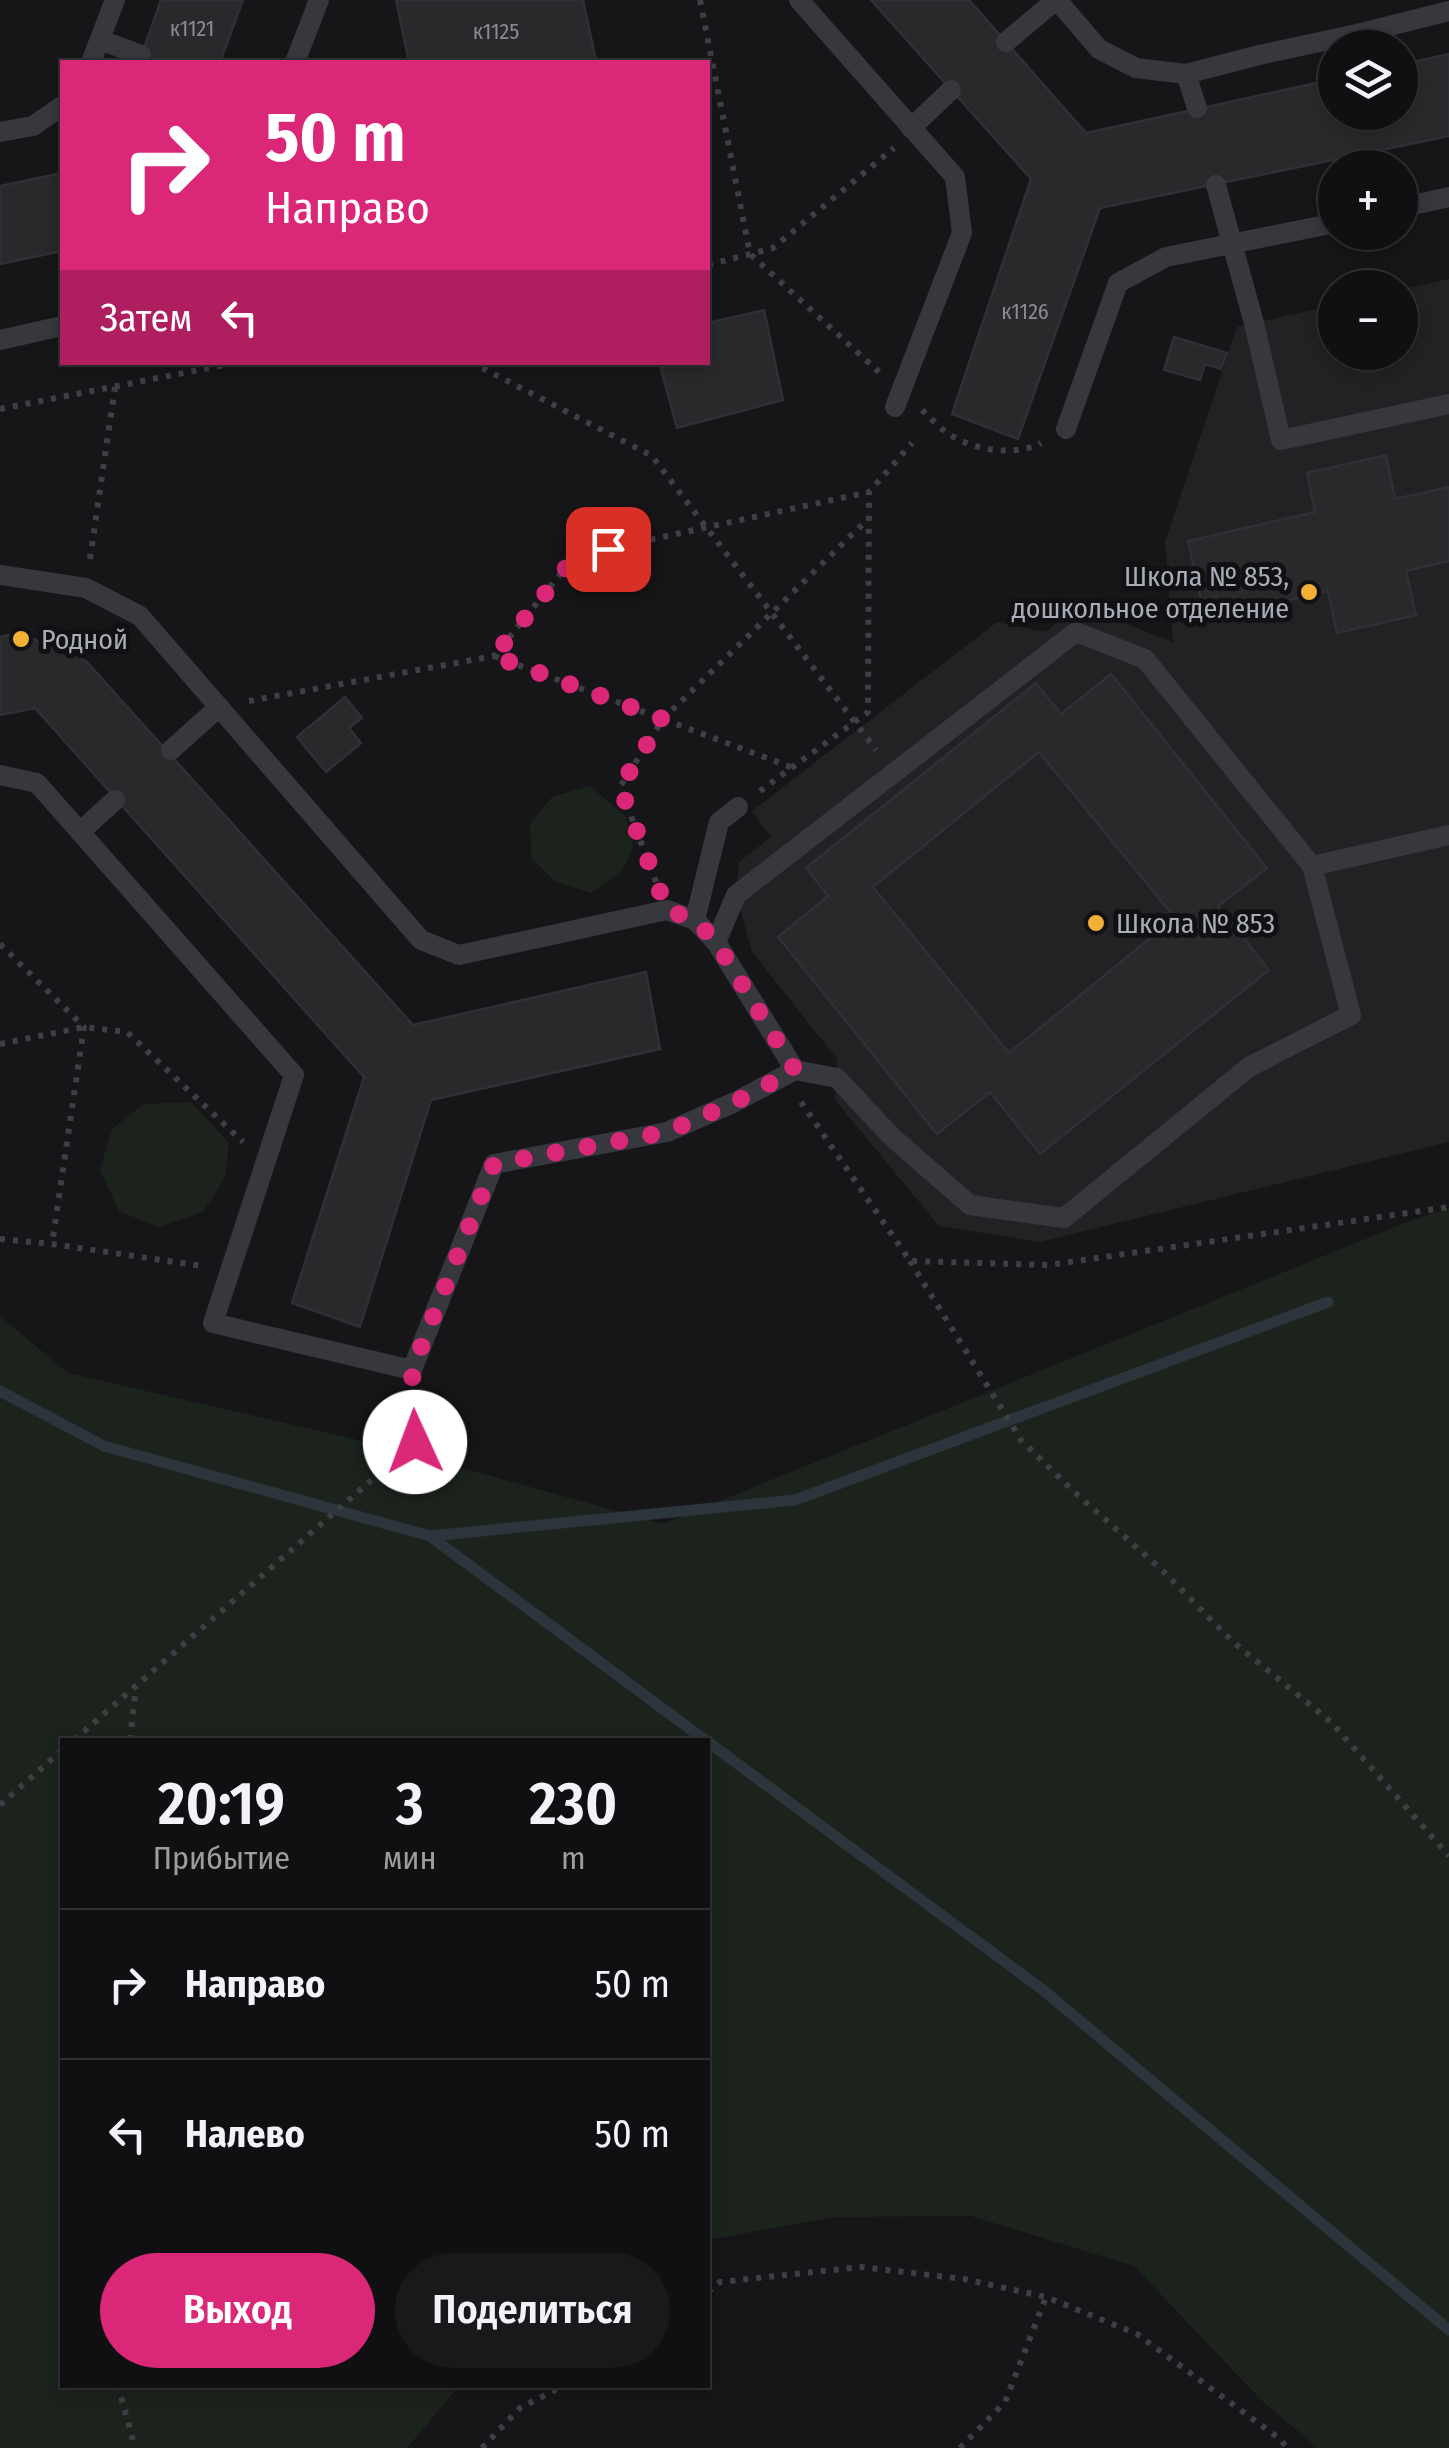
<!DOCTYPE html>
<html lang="ru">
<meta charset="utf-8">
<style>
body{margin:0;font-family:"Fira Sans Condensed",sans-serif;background:#19191b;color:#f1f3f6;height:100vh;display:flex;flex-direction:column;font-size:38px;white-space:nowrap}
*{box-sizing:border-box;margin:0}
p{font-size:32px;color:#9c9d9f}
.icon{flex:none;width:55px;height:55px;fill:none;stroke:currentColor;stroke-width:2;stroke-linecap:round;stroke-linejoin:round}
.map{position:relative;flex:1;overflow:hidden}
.sheet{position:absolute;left:60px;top:1738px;width:650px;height:650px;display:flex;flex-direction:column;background:#101012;border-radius:0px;box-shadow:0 5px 15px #0003,0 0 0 2px #303032}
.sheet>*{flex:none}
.guide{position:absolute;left:60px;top:60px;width:650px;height:305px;border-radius:0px;box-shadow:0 5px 15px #0003,0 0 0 2px #303032;background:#db2777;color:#fff;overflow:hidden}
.controls{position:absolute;left:1318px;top:30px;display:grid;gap:20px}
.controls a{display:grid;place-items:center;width:100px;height:100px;border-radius:50%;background:#101012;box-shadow:0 5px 15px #0003,0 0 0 2px #303032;font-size:50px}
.pin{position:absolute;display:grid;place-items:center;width:85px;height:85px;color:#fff;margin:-42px;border-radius:20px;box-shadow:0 5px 15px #0006}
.me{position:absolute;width:110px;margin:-55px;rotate:358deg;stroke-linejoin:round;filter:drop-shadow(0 0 8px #0008)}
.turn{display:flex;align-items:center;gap:35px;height:210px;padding:0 40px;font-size:45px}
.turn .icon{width:130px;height:130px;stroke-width:2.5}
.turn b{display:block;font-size:70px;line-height:85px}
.then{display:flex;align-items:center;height:95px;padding:0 40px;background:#0003;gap:20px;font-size:38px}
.eta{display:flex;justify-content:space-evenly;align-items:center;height:170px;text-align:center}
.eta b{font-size:60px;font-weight:600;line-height:70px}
.primary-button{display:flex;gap:20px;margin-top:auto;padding:20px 40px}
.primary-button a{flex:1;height:115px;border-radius:60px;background:#db2777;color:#fff;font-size:40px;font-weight:600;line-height:115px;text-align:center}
.primary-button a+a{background:#19191b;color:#f1f3f6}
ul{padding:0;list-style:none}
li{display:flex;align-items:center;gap:30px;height:150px;padding:0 40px;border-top:2px solid #303032}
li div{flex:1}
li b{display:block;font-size:38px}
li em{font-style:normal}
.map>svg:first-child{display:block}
.built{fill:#222225}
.green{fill:#1c231d}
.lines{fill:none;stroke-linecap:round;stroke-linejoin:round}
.stream{stroke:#2c353c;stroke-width:11}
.building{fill:#29292c;stroke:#303034;stroke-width:2.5;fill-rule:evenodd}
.path{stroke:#3d3f44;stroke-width:6;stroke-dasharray:5 8;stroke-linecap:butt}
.lane{stroke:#37383d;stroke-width:20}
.route{stroke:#db2777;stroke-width:18;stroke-dasharray:0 32.4}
.poi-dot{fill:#f2b134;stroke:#111113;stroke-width:4}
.labels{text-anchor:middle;stroke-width:10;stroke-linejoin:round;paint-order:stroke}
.number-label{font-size:22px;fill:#888b94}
.poi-label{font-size:28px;fill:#a8adb8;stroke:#111113;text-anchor:start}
</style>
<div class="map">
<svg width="1449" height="2448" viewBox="0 0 1449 2448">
<rect width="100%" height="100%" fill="#161618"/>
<path class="built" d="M1449 279V1142L1040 1242 939 1226 835 1100 837 1059 752 952 736 895 739 862 771 837 752 811 997 622 1046 632 1078 605 1173 642 1165 542 1237 327 1335 305V352H1400V290Z"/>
<g class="green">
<path d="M590 786 626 817 633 848 622 871 591 893 556 882 531 858 530 824 552 797Z"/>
<path d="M191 1102 229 1143 225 1178 203 1212 158 1227 119 1211 100 1170 112 1129 144 1104Z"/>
<path d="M1449 1208V2448H1318L1262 2401 1134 2266 971 2216 834 2217 708 2240V1740H62V2385H460L407 2448H0V1316L68 1373 376 1444 663 1524 1405 1223Z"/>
</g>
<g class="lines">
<g class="stream">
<path d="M0 1391 104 1446 430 1536 795 1500 1328 1302"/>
<path d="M430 1536 705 1740"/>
<path d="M708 1742 1043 1990 1449 2330"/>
</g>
</g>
<g class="building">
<path d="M161 0H243L220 62H139Z"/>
<path d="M396 0H583L596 61 409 62Z"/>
<path d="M871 0H969L1086 133 1335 79V112H1400V65L1449 54V136L1100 208 1018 439 952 414 1031 179Z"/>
<path d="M62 173V251L0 264V186Z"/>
<path d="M764 310 783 400 677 428 659 362H708V323Z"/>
<path d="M1174 337 1227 353 1221 369 1205 364 1200 380 1164 370Z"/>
<path d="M1386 455 1395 499 1449 487V561L1406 571 1416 615 1337 633 1328 591 1205 619 1188 541 1315 512 1307 473Z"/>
<path d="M19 633 86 661 413 1025 646 972 660 1049 431 1100 360 1327 292 1303 364 1077 35 708 0 715V637Z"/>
<path d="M1111 674 1267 868 1218 906 1269 970 1040 1154 990 1092 937 1134 778 937 828 896 806 868 1036 683 1061 714ZM1039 752 1175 918 1009 1053 873 887Z"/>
<path d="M345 697 362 718 349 728 361 743 326 772 297 737Z"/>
</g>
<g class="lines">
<g class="path">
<path d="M700 0 750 254 879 372"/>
<path d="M708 265 773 248 894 148"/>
<path d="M471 362 652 456 876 750"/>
<path d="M0 409 240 362"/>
<path d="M922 410C932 419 942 431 954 437 978 451 1016 456 1041 443"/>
<path d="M90 559 115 387"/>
<path d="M494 656 791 767"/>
<path d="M249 701 494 656 575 556 869 492 912 443"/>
<path d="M760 791 868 712 869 492"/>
<path d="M656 882 620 787 663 719 868 519"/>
<path d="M0 944 84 1027 52 1244"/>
<path d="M0 1044 84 1027 127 1032 243 1142"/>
<path d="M801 1102 910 1261 1049 1265 1449 1207"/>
<path d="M0 1239 52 1244 202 1266"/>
<path d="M910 1261 1021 1440 1070 1488 1163 1571 1232 1641 1331 1722 1449 1856"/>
<path d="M74 1740 415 1442 413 1396"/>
<path d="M130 1740 136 1687"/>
<path d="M0 1805 62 1750"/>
<path d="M708 2292 720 2282 861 2267 964 2279 1046 2297 1137 2334 1280 2439 1287 2448"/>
<path d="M118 2385 135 2448"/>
<path d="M482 2448 520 2408 565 2385"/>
<path d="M960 2448 1005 2402 1046 2297"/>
</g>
<g class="lane">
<path d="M799 0 955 177 962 233 895 407"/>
<path d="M1057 0 1099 49 1136 68 1186 74 1259 55 1357 34 1449 11"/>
<path d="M100 40 141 55"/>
<path d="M1006 42 1056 0"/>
<path d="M91 62 115 0"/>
<path d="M295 62 319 0"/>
<path d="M1186 74 1197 108"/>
<path d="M911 128 951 90"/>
<path d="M0 132 33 126 62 106"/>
<path d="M1216 185 1254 323 1281 440 1449 404"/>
<path d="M1400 208 1449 197"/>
<path d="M0 340 62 326"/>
<path d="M1066 429 1118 283 1166 257 1335 223"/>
<path d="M0 575 86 588 140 616 421 940 459 955 667 910 695 920 716 942 795 1070"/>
<path d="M171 750 219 707"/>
<path d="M0 775 37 783 294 1075 213 1323 412 1370 494 1164 667 1132 735 1102 795 1070 837 1078 892 1137 970 1205 1064 1218 1249 1067 1351 1015 1312 866 1145 659 1076 632 736 895 716 942"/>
<path d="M80 832 115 800"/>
<path d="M1312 866 1449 835"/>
<path d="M695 920 719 822 738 807"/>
</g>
</g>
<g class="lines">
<path class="route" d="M415 1442 412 1370 494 1164 667 1132 735 1102 795 1070 716 942 695 920 667 910 620 787 663 719 494 656 576 556 608 549"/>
</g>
<g class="poi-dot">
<circle cx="1309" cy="592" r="10"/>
<circle cx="21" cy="639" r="10"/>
<circle cx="1096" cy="923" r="10"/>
</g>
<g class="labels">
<g class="number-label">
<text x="192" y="36">к1121</text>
<text x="496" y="39">к1125</text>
<text x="1025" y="319">к1126</text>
</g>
<g class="poi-label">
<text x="1289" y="586" text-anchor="end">Школа № 853,<tspan x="1289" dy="32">дошкольное отделение</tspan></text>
<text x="41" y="649">Родной</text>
<text x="1116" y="933">Школа № 853</text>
</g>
</g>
</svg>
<div class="controls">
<a><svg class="icon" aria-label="layers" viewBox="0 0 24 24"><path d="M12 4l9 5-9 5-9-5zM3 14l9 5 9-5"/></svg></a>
<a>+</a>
<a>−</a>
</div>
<div class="pin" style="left:608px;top:549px;background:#d93025"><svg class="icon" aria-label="arrive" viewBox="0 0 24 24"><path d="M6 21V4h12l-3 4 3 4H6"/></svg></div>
<svg class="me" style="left:415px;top:1442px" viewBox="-20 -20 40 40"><circle r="19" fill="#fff"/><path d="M0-13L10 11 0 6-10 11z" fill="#db2777"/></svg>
<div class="guide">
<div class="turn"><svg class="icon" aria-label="right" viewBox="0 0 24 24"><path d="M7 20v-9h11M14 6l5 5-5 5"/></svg><div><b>50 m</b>Направо</div></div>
<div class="then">Затем<svg class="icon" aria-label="left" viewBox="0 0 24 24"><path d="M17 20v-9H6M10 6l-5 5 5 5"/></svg></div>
</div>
<section class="sheet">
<div class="eta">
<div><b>20:19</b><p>Прибытие</p></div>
<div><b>3</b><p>мин</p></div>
<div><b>230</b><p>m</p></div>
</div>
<ul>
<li><svg class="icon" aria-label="right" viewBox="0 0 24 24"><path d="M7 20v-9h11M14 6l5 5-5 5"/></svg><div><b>Направо</b></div><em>50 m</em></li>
<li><svg class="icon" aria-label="left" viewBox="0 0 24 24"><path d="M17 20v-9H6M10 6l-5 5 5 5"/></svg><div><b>Налево</b></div><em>50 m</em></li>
</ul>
<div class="primary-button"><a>Выход</a><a>Поделиться</a></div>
</section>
</div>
